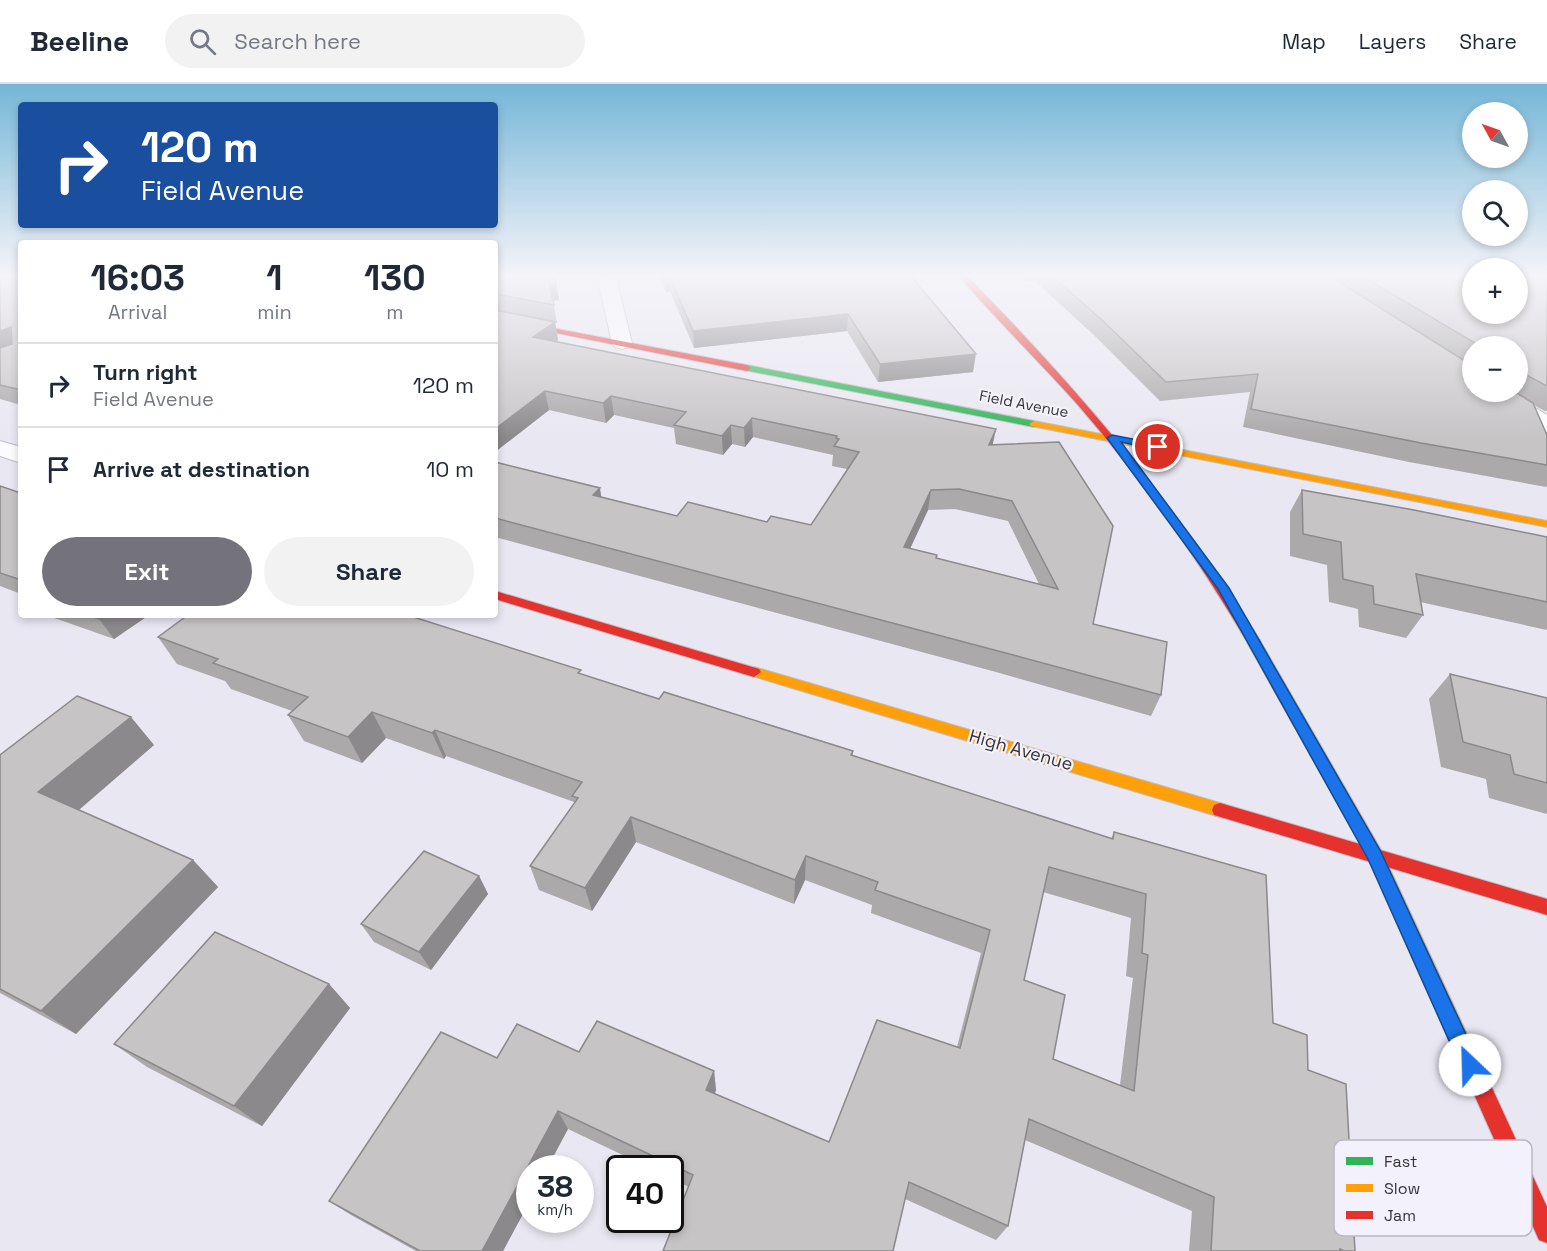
<!DOCTYPE html>
<meta charset="utf-8">
<style>
body{margin:0;font-family:"Space Grotesk",sans-serif;background:#f2f2f3;color:#1f2937;height:100vh;display:flex;flex-direction:column;font-size:22px;white-space:nowrap}
*{box-sizing:border-box;margin:0}
p{font-size:20px;color:#747a83}
.icon{flex:none;width:33px;height:33px;fill:none;stroke:currentColor;stroke-width:2;stroke-linecap:round;stroke-linejoin:round}
.map{position:relative;flex:1;overflow:hidden}
.panel{position:absolute;left:18px;top:156px;width:480px;height:378px;display:flex;flex-direction:column;background:#fff;border-radius:6px;box-shadow:0 3px 9px #0003}
.panel>*{flex:none}
.guide{position:absolute;left:18px;top:18px;width:480px;height:126px;border-radius:6px;box-shadow:0 3px 9px #0003;background:#1a4fa0;color:#fff;overflow:hidden}
.needle{width:39px;rotate:310deg}
.tools{position:absolute;left:1462px;top:18px;display:grid;gap:12px}
.tools a{display:grid;place-items:center;width:66px;height:66px;border-radius:50%;background:#fff;box-shadow:0 3px 9px #0003;font-size:30px}
.speed{position:absolute;left:516px;top:1071px;display:flex;gap:12px;font-size:30px;font-weight:700;text-align:center}
.speed>*{display:grid;place-content:center;width:78px;height:78px;border-radius:50%;background:#fff;box-shadow:0 3px 9px #0003;line-height:1}
.speed small{font-size:15px;font-weight:400}
.speed .limit{border:3px solid #111;border-radius:9px;background:#fff;color:#111}
.pin{position:absolute;display:grid;place-items:center;width:51px;height:51px;color:#fff;margin:-26px;border:3px solid #fff;border-radius:50%;box-shadow:0 2px 6px #0007}
.me{position:absolute;width:66px;margin:-33px;rotate:336deg;stroke-linejoin:round;filter:drop-shadow(0 0 4px #0008)}
.turn{display:flex;align-items:center;gap:21px;height:126px;padding:0 24px;font-size:27px}
.turn .icon{width:78px;height:78px;stroke-width:2.5}
.turn b{display:block;font-size:42px;line-height:51px}
.eta{display:flex;justify-content:space-evenly;align-items:center;height:102px;text-align:center}
.eta b{font-size:36px;font-weight:700;line-height:42px}
.button{display:flex;gap:12px;margin-top:auto;padding:12px 24px}
.button a{flex:1;height:69px;border-radius:36px;background:#74737b;color:#fff;font-size:24px;font-weight:700;line-height:69px;text-align:center}
.button a+a{background:#f2f2f3;color:#1f2937}
ul{padding:0;list-style:none}
li{display:flex;align-items:center;gap:18px;height:84px;padding:0 24px;border-top:2px solid #e0e1e3}
li div{flex:1}
li b{display:block;font-size:22px}
li em{font-style:normal}
header{display:flex;align-items:center;gap:36px;box-sizing:border-box;height:84px;padding:0 30px;background:#fff;border-bottom:2px solid #e0e1e3}
header strong{font-size:28px}
nav{display:flex;gap:33px;margin-inline-start:auto;font-size:21px}
.search{width:420px;height:54px;background:#f2f2f3;display:flex;align-items:center;gap:15px;box-sizing:border-box;padding:0 21px;border-radius:33px;color:#747a83;font-size:22px}
.map>svg:first-child{display:block}
.lines{fill:none;stroke-linecap:round;stroke-linejoin:round}
.street-casing{stroke:#bebdc4;stroke-width:2}
.fast-casing{stroke:#bebdc4;stroke-width:2}
.slow-casing{stroke:#bebdc4;stroke-width:2}
.jam-casing{stroke:#bebdc4;stroke-width:2}
.street{fill:#fcfbfd;fill-rule:evenodd}
.fast{fill:#30b455;fill-rule:evenodd}
.slow{fill:#ff9f0a;fill-rule:evenodd}
.jam{fill:#e5322d;fill-rule:evenodd}
.wall{fill:#aba9aa;fill-rule:evenodd}
.shaded-wall{fill:#8b898b}
.building{fill:#c7c4c6;stroke:#8b898b;stroke-width:1.5;fill-rule:evenodd}
.route{fill:#1a73e8;stroke:#114b97;stroke-width:1.5}
.labels{text-anchor:middle;stroke-width:4.5;stroke-linejoin:round;paint-order:stroke}
.far-street-label{font-size:15px;fill:#35343b;stroke:#f3f1fc}
.street-label{font-size:18px;fill:#35343b;stroke:#f3f1fc}
.key{fill:#f3f1fc;stroke:#bab8c2;stroke-width:1.5}
.key-label{font-size:16px;fill:#35343b}
</style>
<header>
<strong>Beeline</strong>
<div class="search"><svg class="icon" aria-label="search" viewBox="0 0 24 24"><circle cx="10" cy="10" r="6"/><path d="M15 15l6 6"/></svg>Search here</div>
<nav><a>Map</a><a>Layers</a><a>Share</a></nav>
</header>
<div class="map">
<svg width="1547" height="1167" viewBox="0 0 1547 1167">
<rect width="100%" height="100%" fill="#e9e7f1"/>
<g class="lines">
<g class="street-casing">
<g id="street">
<path d="M597 191H615L632 259 629 263 622 265 615 263 612 259Z"/>
<path d="M1483 308H1509L1547 331V348L1539 346 1486 313Z"/>
<path d="M0 357 21 363V379L0 372Z"/>
</g>
</g>
<g class="fast-casing">
<path id="fast" d="M747 281 1034 337 1039 340 1034 343 744 286V282Z"/>
</g>
<g class="slow-casing">
<g id="slow">
<path d="M1034 337 1547 437V443L1031 342 1029 340Z"/>
<path d="M1254 553 1259 555 1381 766 1474 965 1477 972 1474 979 1467 982 1460 979 1369 775 1247 558Z"/>
<path d="M754 583 1220 719 1226 721 1228 726 1226 731 1220 733 749 591 747 588 749 585Z"/>
</g>
</g>
<g class="jam-casing">
<g id="jam">
<path d="M958 191H966C1078 305 1175 418 1259 555L1261 558 1259 561H1249C1199 476 1143 396 1078 321 1039 277 996 236 958 191Z"/>
<path d="M495 233 747 281 751 284 747 287 495 237Z"/>
<path d="M495 507 759 585 761 588 754 593 495 515Z"/>
<path d="M1220 719 1547 815V831L1214 731 1212 726 1214 721Z"/>
<path d="M1467 962 1474 965 1547 1123V1159L1539 1156 1457 972 1460 965Z"/>
</g>
</g>
<use href="#street" class="street"/>
<use href="#fast" class="fast"/>
<use href="#slow" class="slow"/>
<use href="#jam" class="jam"/>
</g>
<g class="wall">
<path d="M0 191H21V321L0 315Z"/>
<path d="M495 191 556 199 559 216 553 217 557 239 555 238 558 256 555 258 993 360 1093 540 1161 611 1151 632 996 588 495 453V378L602 413 677 432 811 441 847 385 832 382 833 371 753 353 745 363 732 360 723 371 676 360 674 344 614 331 606 339 549 326 495 368ZM955 425 1008 437 1039 500 936 474 910 465 928 426Z"/>
<path d="M658 191H910L973 288 878 298 847 247 694 264 670 207 666 208Z"/>
<path d="M1019 191H1547V327H1545L1534 321 1547 351V402L1546 403 1409 378 1243 343 1250 308 1160 317 1097 254 1035 197H1026ZM1473 262H1518V308H1473Z"/>
<path d="M0 402 21 409V510L0 502Z"/>
<path d="M1302 406 1547 453V546L1420 518 1423 531 1406 554 1359 543 1358 525 1329 518 1327 481 1290 472V428Z"/>
<path d="M46 531H149L114 555Z"/>
<path d="M158 553 582 591 659 615 853 667V672L1111 755 1114 748 1273 939 1308 986 1355 1167H1189L1192 1127 1025 1056 1008 1142 996 1156 905 1115 689 1103 670 1094V1084H650L568 1045 503 1167H416L351 1131 329 1117 497 974 579 968 714 987 716 1006 715 1010 829 1058 957 963 981 869 871 829 872 821 805 796 794 820 636 758 592 827 539 806 530 782 574 720V718L446 672 444 675 386 654 362 679 304 657 288 631 292 627 231 605 225 597 177 580ZM1043 808 1131 834 1126 892 1133 894 1120 1001 1053 975 1024 896Z"/>
<path d="M1450 590 1547 614V730L1489 714 1486 695 1441 683 1429 615Z"/>
<path d="M154 661 79 726 193 776 218 803 76 950 0 909V671Z"/>
<path d="M479 792 488 810 431 886 374 858 361 840Z"/>
<path d="M329 900 350 924 262 1042 147 983 114 960Z"/>
</g>
<g class="shaded-wall">
<path d="M669 191 670 207 666 208 665 192Z"/>
<path d="M1027 191H1036L1035 197H1026Z"/>
<path d="M556 199 559 216 553 217 549 200Z"/>
<path d="M848 230 847 247 694 264 693 247Z"/>
<path d="M555 238 558 256 537 272 533 253Z"/>
<path d="M11 243 21 258 0 267V247Z"/>
<path d="M976 270 973 288 878 298 880 280Z"/>
<path d="M545 307 549 326 495 368V345Z"/>
<path d="M611 312 614 331 606 339 603 319Z"/>
<path d="M752 334 753 353 745 363 744 344Z"/>
<path d="M731 341 732 360 723 371 722 352Z"/>
<path d="M996 345 992 364 989 361Z"/>
<path d="M600 404 603 424 593 411Z"/>
<path d="M931 406 928 426 901 484 904 463Z"/>
<path d="M105 531H149L114 555 99 535Z"/>
<path d="M372 628 386 654 362 679 348 653Z"/>
<path d="M131 633 154 661 67 736 38 708Z"/>
<path d="M435 646 446 672 444 675 432 649Z"/>
<path d="M631 733 636 758 592 827 585 804Z"/>
<path d="M806 772 805 796 794 820 795 796Z"/>
<path d="M193 776 218 803 76 950 41 927Z"/>
<path d="M479 792 488 810 431 886 419 868Z"/>
<path d="M329 900 350 924 262 1042 234 1022Z"/>
<path d="M714 987 716 1006 709 1025 706 1006Z"/>
<path d="M558 1027 568 1045 547 1084H530V1117L503 1167H482Z"/>
</g>
<g class="building">
<path d="M0 191H21V306L0 301V264L12 260 11 243 0 247Z"/>
<path d="M495 191H554L556 199 549 200 554 221 495 210Z"/>
<path d="M669 191H910L976 270 880 280 848 230 693 247Z"/>
<path d="M1051 191H1328L1473 282V308H1515L1533 319 1547 351V381L1421 359 1251 325 1258 290 1166 298 1102 236Z"/>
<path d="M1360 191H1473V230H1518V191H1547V302L1521 288H1518V262H1480Z"/>
<path d="M495 226 555 238 533 253 996 345 989 361 1059 358 1113 442 1093 540 1167 558 1161 611 1002 568 495 434V378L600 404 593 411 677 432 688 418 767 438 771 432 811 441 859 368 834 362 839 355 836 354 837 352 752 334 744 344 731 341 722 352 674 341 686 328 611 312 603 319 545 307 495 345ZM959 405 1012 417 1058 505 936 474 937 471 904 463 931 406Z"/>
<path d="M0 402 21 409V496L0 489Z"/>
<path d="M1302 406 1414 426 1547 453V518L1416 490 1423 531 1374 520 1373 502 1343 495 1341 458 1303 450Z"/>
<path d="M87 531H105L99 535Z"/>
<path d="M188 531H407L581 586 578 589 659 615 664 608 853 667 851 671 1113 755 1114 748 1266 791 1273 939 1307 951 1308 986 1346 1000 1355 1167H1344L1340 1165V1167H1211L1214 1113 1029 1035 1008 1142 909 1098 893 1167H663L693 1091 558 1027 482 1167H420L329 1117 441 948 497 974 517 940 579 968 597 937 714 987 706 1006 829 1058 877 936 960 964 990 846 875 806 878 798 806 772 795 796 631 733 585 804 530 782 578 714 572 712 582 698 435 646 432 649 372 628 348 653 288 631 308 613 213 579 218 575 158 553ZM1049 783 1146 810 1142 869 1148 871 1134 1007 1053 975 1065 911 1024 896Z"/>
<path d="M1450 590 1547 614V699L1514 690 1510 671 1463 658Z"/>
<path d="M77 612 131 633 38 708 193 776 41 927 0 905V671Z"/>
<path d="M424 767 479 792 419 868 361 840Z"/>
<path d="M215 848 329 900 234 1022 114 960Z"/>
</g>
<linearGradient id="sky" x2="0" y2="1"><stop stop-color="#75b6d7"/><stop offset="0.54" stop-color="#f5f4f9"/><stop offset="1" stop-color="#f5f4f9" stop-opacity="0"/></linearGradient>
<rect width="1547" height="355" fill="url(#sky)"/>
<path class="route" d="M1112 351 1158 360 1163 363 1158 366 1121 358 1229 504 1380 766 1477 974 1480 981 1477 988 1470 990 1463 988 1368 775 1218 505 1107 354Z"/>
<g class="labels">
<g class="far-street-label">
<text transform="translate(1024 320) rotate(11)" y="5">Field Avenue</text>
</g>
<g class="street-label">
<text transform="translate(1021 666) rotate(16)" y="6">High Avenue</text>
</g>
</g>
<rect x="1334" y="1056" width="198" height="96" rx="9" class="key"/>
<rect x="1346" y="1073" width="27" height="8" fill="#30b455"/>
<rect x="1346" y="1100" width="27" height="8" fill="#ff9f0a"/>
<rect x="1346" y="1127" width="27" height="8" fill="#e5322d"/>
<g class="key-label">
<text x="1384" y="1083">Fast</text>
<text x="1384" y="1110">Slow</text>
<text x="1384" y="1137">Jam</text>
</g>
</svg>
<div class="tools">
<a><svg class="needle" viewBox="-14 -14 28 28"><path d="M0-13l5 13h-10z" fill="#e53935"/><path d="M0 13l5-13h-10z" fill="#747a83"/></svg></a>
<a><svg class="icon" aria-label="search" viewBox="0 0 24 24"><circle cx="10" cy="10" r="6"/><path d="M15 15l6 6"/></svg></a>
<a>+</a>
<a>−</a>
</div>
<div class="speed"><div>38<small>km/h</small></div><div class="limit">40</div></div>
<div class="pin" style="left:1158px;top:363px;background:#d93025"><svg class="icon" aria-label="arrive" viewBox="0 0 24 24"><path d="M6 21V4h12l-3 4 3 4H6"/></svg></div>
<svg class="me" style="left:1470px;top:981px" viewBox="-20 -20 40 40"><circle r="19" fill="#fff"/><path d="M0-13L10 11 0 6-10 11z" fill="#1a73e8"/></svg>
<div class="guide">
<div class="turn"><svg class="icon" aria-label="right" viewBox="0 0 24 24"><path d="M7 20v-9h11M14 6l5 5-5 5"/></svg><div><b>120 m</b>Field Avenue</div></div>
</div>
<section class="panel">
<div class="eta">
<div><b>16:03</b><p>Arrival</p></div>
<div><b>1</b><p>min</p></div>
<div><b>130</b><p>m</p></div>
</div>
<ul>
<li><svg class="icon" aria-label="right" viewBox="0 0 24 24"><path d="M7 20v-9h11M14 6l5 5-5 5"/></svg><div><b>Turn right</b><p>Field Avenue</p></div><em>120 m</em></li>
<li><svg class="icon" aria-label="arrive" viewBox="0 0 24 24"><path d="M6 21V4h12l-3 4 3 4H6"/></svg><div><b>Arrive at destination</b></div><em>10 m</em></li>
</ul>
<div class="button"><a>Exit</a><a>Share</a></div>
</section>
</div>
